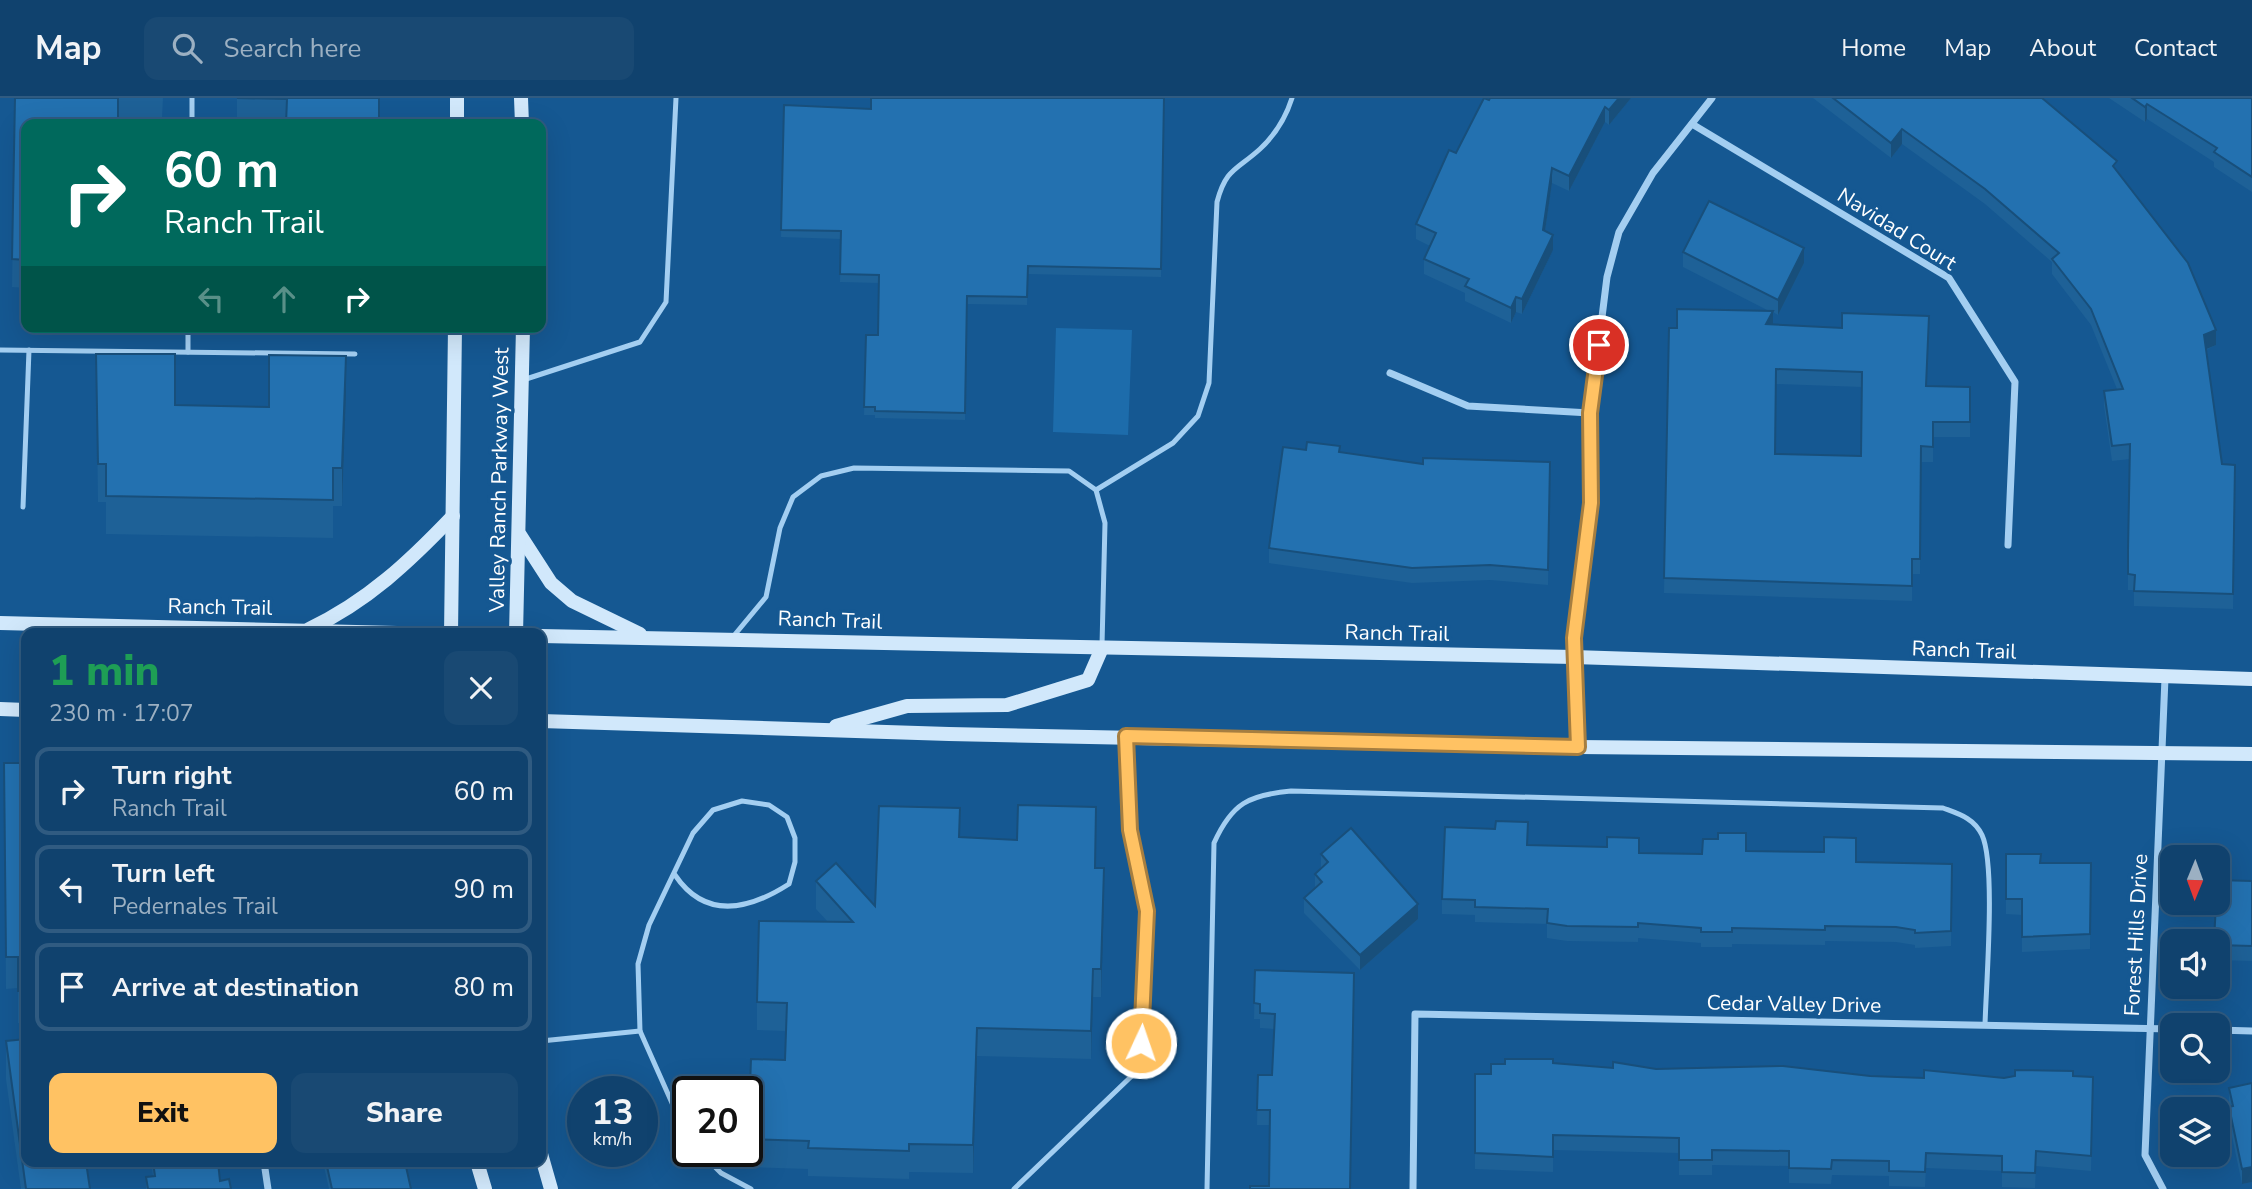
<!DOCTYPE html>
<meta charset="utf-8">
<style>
body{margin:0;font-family:"Nunito Sans",sans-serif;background:#194973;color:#f1f3f6;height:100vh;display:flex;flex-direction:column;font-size:26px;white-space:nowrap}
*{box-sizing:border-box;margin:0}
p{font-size:23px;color:#9cb0c2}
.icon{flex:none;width:38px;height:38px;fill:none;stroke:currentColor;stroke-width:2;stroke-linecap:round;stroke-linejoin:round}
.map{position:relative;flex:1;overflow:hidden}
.details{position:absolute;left:21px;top:530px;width:525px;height:539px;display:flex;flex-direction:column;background:#10426e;border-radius:14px;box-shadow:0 7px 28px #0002,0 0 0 2px #305b81}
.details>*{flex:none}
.hud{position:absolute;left:21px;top:21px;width:525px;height:214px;border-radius:14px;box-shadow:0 7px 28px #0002,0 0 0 2px #305b81;background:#00695c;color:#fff;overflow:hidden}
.needle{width:46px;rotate:181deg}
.controls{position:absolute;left:2160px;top:747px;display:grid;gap:14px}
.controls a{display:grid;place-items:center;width:70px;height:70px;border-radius:14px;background:#10426e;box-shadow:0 7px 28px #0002,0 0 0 2px #305b81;font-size:35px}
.speed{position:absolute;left:567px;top:978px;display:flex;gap:14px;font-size:35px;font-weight:700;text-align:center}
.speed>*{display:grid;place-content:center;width:91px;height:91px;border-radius:50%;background:#10426e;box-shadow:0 7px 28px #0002,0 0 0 2px #305b81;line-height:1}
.speed small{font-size:18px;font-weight:400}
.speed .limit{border:4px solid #111;border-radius:10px;background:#fff;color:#111}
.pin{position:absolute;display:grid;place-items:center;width:60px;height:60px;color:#fff;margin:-30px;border:4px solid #fff;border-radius:50%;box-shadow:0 2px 7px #0007}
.me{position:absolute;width:77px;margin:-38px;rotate:3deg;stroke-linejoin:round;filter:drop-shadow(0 0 5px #0008)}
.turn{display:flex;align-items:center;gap:24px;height:147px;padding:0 28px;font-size:32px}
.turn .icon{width:91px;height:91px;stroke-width:2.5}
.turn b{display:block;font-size:49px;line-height:60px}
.lanes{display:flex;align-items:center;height:66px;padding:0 28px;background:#0003;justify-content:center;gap:35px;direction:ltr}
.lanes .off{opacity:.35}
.round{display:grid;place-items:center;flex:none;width:74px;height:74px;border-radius:14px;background:#194973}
.overview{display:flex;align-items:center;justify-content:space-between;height:119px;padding:0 28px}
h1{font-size:42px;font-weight:800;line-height:52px;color:#1e9e55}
.action{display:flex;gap:14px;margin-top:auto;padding:14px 28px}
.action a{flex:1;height:80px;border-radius:14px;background:#ffc263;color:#111;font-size:28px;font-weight:800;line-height:80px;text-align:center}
.action a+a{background:#194973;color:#f1f3f6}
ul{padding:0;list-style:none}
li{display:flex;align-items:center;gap:21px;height:88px;margin:0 14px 10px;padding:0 14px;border:4px solid #305b81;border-radius:14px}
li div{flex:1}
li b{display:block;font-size:26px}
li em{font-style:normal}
header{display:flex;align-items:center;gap:42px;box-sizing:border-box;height:98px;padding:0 35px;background:#10426e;border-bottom:2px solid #305b81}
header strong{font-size:33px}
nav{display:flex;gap:38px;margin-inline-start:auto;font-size:24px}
.search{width:490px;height:63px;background:#194973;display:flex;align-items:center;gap:18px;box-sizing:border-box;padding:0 24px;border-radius:14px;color:#9cb0c2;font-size:26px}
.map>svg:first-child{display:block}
.green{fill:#1d6cab}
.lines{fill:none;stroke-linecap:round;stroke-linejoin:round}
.lane{stroke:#a3cef1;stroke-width:5}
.street{stroke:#a3cef1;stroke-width:7}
.secondary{stroke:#d1e8fb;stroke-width:14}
.wall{fill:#1e6197;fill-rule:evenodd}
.shaded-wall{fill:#184f7b}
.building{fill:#2371b0;stroke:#184f7b;stroke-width:2;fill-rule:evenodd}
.route-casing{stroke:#a67e40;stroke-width:18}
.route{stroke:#ffc263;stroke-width:12}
.labels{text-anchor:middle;stroke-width:7;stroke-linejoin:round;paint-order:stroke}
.street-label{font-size:21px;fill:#fff;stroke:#155892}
</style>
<header>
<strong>Map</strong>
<div class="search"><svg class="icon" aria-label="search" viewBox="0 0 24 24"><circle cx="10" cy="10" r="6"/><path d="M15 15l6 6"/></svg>Search here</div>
<nav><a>Home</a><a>Map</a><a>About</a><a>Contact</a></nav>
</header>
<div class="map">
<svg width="2252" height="1091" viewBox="0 0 2252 1091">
<rect width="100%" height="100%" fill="#155892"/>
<path class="green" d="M1056 230 1132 232 1128 337 1053 334Z"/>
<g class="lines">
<g class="lane">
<path d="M192 26V0"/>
<path d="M0 252 355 256"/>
<path d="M188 254V229"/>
<path d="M523 282 640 244 666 204 676 0"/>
<path d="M1096 392 1173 345 1198 318 1209 285 1217 104C1226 70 1237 72 1260 51 1275 37 1286 19 1292 0"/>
<path d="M23 409 29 252"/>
<path d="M732 540 766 499 780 430 793 399 821 378 854 370 1069 373 1096 392 1105 425 1102 547"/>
<path d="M640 933 638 866 649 827 693 735 713 712 742 703 769 707 787 719 795 740V764L789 786C750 811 706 823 675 777"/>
<path d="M541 943 640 933 688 1041"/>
<path d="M700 1054 721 1075 751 1091"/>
<path d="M1014 1091 1139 971 1147 813 1130 732 1126 641"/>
<path d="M1207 1091 1214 745C1232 705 1249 697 1291 693L1943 710C1959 716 1974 720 1982 737 1996 767 1986 887 1985 927"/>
</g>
<g class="street">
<path d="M1692 26 1949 180 2015 284 2008 447"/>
<path d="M1390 275 1468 308 1590 315"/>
<path d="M1578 649 1574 540 1591 405 1590 315 1607 179 1619 134 1653 75 1712 0"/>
<path d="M2217 932 2252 933"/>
<path d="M264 1064 268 1091"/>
<path d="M1413 1091 1415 916 2172 931"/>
<path d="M2163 1091 2145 1057 2165 580"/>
</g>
<g class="secondary">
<path d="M457 0V26"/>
<path d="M521 0 522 26"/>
<path d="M520 437 551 485 572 503 640 536"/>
<path d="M0 525 438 536"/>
<path d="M309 531C367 504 410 463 453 418"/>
<path d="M451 536 455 229"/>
<path d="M516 536 523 229"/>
<path d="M541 538 1574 559 2252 581"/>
<path d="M0 611 26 612"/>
<path d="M541 623 949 636 1578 649 2252 656"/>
<path d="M836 628 907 608 1007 607 1088 582 1102 550"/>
<path d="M541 1056 551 1091"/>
<path d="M477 1064 485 1091"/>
</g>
</g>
<g class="wall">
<path d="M15 0H163L162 20 119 19 26 26V190L12 189Z"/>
<path d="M237 0H380L379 26H237Z"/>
<path d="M1164 0 1161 179 1028 176 1027 207 967 206 965 322 875 320V317H864L866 237H878L879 185 840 184 841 141 781 139 784 7 871 11Z"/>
<path d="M1631 0 1609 27 1605 24 1569 93 1552 85 1545 133 1553 152 1522 216 1516 214 1511 225 1465 203V195L1424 176V161L1430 148 1416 141V126L1456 55 1489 2Z"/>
<path d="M1813 0H2042L2117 73 2216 247 2206 252 2222 366 2235 367 2233 511 2134 508V492H2128V467L2130 361 2112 363 2104 308V293L2117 291 2091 227 2052 176V164L1985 106 1902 46 1891 60Z"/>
<path d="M2109 0H2252V94L2214 69V64L2147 21 2145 24Z"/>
<path d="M1683 154 1804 165 1778 217 1773 214V226L1927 288 1970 289V339H1933V364H1921L1920 476H1912V503L1664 495 1669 230H1677L1769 213 1683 169ZM1776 286 1862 289 1861 358 1775 356Z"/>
<path d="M96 256 175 307 269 309 346 295 342 408H333V440L106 436V404H98Z"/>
<path d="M1306 352 1340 354 1423 366 1550 364 1548 487 1490 482 1412 485 1269 465V450Z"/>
<path d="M4 665H26V925H18V890L6 891Z"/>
<path d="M1096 737V770L1104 798 1101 899H1093L1091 961 977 958 973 1075 909 1074V1081L808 1078V1071L748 1069V1041L785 962 786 933 757 932V904L828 824 816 811V783L875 808 960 739 1017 742Z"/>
<path d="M1527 747 1639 755 1702 756 1746 753 1856 764 1952 766 1951 848 1915 850V847L1896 844 1825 843V847L1732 846V849H1701V845L1638 840V844L1567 843 1547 840V826L1475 824V817L1442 816V801Z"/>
<path d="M1321 756 1418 821 1360 872 1304 815V800L1315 791V776L1321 770Z"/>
<path d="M2006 756 2040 765H2091L2090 851 2022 854V817L2006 816Z"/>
<path d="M2252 783V863L2217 862V844Z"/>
<path d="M1255 872 1354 875 1269 1088 1270 1027H1257L1258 977H1272L1274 931 1260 930V921H1254Z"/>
<path d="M6 943 90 1091H21L6 981Z"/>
<path d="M1553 965 1613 970 1924 980 2093 979 2091 1073 2036 1068 2035 1090 2002 1089V1073L1926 1070 1925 1089 1889 1088V1078L1832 1077 1831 1086 1789 1085V1068L1712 1067V1077H1679V1055L1553 1052V1074L1475 1071V976H1491Z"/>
<path d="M2252 985V1084L2242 1086 2229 1024V990Z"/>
<path d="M151 1064H218L220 1083 231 1091H146V1079L153 1078Z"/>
<path d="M323 1064H405L411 1091H329Z"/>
</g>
<g class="shaded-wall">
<path d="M1619 0H1631L1609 27V12Z"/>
<path d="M2147 6V21L2145 24V9Z"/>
<path d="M1605 9V24L1569 93V78Z"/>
<path d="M1902 31V46L1891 60V45Z"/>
<path d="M1552 70V85L1543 147V132Z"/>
<path d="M1553 137V152L1522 216V201Z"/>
<path d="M1804 150V165L1778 217V202Z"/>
<path d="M1516 199V214L1511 225V210Z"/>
<path d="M1773 213V228L1766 226Z"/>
<path d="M2216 232V247L2204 252V237Z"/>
<path d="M346 258V295L342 408V370Z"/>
<path d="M1104 770V798L1101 899V871Z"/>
<path d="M1418 806V821L1360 872V857Z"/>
<path d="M1093 871V899L1091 961V933Z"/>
<path d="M977 930V958L973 1075V1047Z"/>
<path d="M2252 1069V1084L2242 1086V1071Z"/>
</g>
<g class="building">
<path d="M15 0H118V26H26V162L12 161Z"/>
<path d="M237 0H379V26H286L287 1Z"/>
<path d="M871 0H1164L1161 171 1028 168 1027 199 967 198 965 315 875 313V309H864L866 237H878L879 177 840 176 841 133 781 132 784 7 871 11Z"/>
<path d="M1484 0 1489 2 1490 0H1619L1609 12 1605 9 1569 78 1552 70 1543 132 1553 137 1522 201 1516 199 1511 210 1465 188 1469 181 1424 161 1436 135 1416 126 1449 52 1456 55Z"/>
<path d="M1833 0H2042L2117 63 2113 68 2188 165 2216 232 2204 237 2222 366 2235 367 2233 496 2134 493 2135 477 2128 476V452L2130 346 2112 348 2104 293 2123 291 2091 211 2052 161 2059 155 1985 91 1902 31 1891 45Z"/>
<path d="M2132 0H2252V79L2214 54 2217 50 2147 6 2145 9Z"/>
<path d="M1709 103 1804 150 1778 202 1683 154Z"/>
<path d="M1677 211 1773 213 1766 226 1842 230V215L1929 218 1926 288 1970 289V324H1933V349L1921 348 1920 461H1912V488L1664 480 1669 230H1677ZM1776 271 1862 274 1861 358 1775 356Z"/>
<path d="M96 256H175V307L269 309V257L346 258 342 370H333V402L106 398V366H98Z"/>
<path d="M1307 344 1340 348 1339 354 1423 366V360L1550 364 1548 472 1490 467 1412 470 1269 450 1283 349 1306 352Z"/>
<path d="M4 665H26V893H18V859H6Z"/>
<path d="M1018 707 1096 709 1095 770H1104L1101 871H1093L1091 933 977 930 973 1047 909 1046V1053L808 1050 809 1043 748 1041 751 961 785 962 787 905 757 904 759 823 853 824 816 783 836 765 875 808 879 708 960 710 959 739 1017 742Z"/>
<path d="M1496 723 1528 724 1527 747 1607 749V739L1639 740V755L1702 756 1703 741H1718V735H1746V753L1824 754V739L1856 740V764L1952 766 1951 833 1915 835V832L1896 829 1825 828V832L1732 830V834H1701V830L1638 825V829L1567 828 1547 825 1548 811 1475 809V802L1442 801 1445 729 1495 731Z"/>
<path d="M1351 730 1418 806 1360 857 1304 800 1322 784 1315 776 1328 764 1321 756Z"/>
<path d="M2006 756H2041L2040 765H2091L2090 836 2022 839V801H2006Z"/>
<path d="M2217 782 2252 783V848L2217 847V844H2214L2216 805H2217Z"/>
<path d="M1255 872 1354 875 1350 1091H1250V1088H1269L1270 1012H1257L1258 977H1272L1275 916 1260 915V906L1254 905Z"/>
<path d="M26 941V1064H86L90 1091H26L6 943Z"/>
<path d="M1505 961H1553V965L1613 970V964L1656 971 1783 968 1870 978 1924 980V972L2004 980 2015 978V972L2073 973V978L2093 979 2091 1058 2036 1053 2035 1075 2002 1074V1058L1926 1055 1925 1074 1889 1073V1063L1832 1062 1831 1071 1789 1070V1053L1712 1052V1062H1679V1040L1553 1037V1059L1475 1055V976H1491V966H1505Z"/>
<path d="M2252 985V1069L2242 1071 2229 1009 2233 1008 2229 990Z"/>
<path d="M153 1064H218L220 1083 229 1081 231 1091H148L146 1079 155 1078Z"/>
<path d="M326 1064H405L411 1091H332Z"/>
</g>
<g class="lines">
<g class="route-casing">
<path id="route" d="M1141 945 1147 813 1130 732 1126 638 1578 649 1574 540 1591 405 1590 315 1599 247"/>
</g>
<use href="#route" class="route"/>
</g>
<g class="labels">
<g class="street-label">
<text transform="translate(1897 131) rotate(32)" y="7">Navidad Court</text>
<text transform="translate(499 382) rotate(-89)" y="7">Valley Ranch Parkway West</text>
<text transform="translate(220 509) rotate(1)" y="7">Ranch Trail</text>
<text transform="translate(830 522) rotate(2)" y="7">Ranch Trail</text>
<text transform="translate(1397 535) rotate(1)" y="7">Ranch Trail</text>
<text transform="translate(1964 552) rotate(2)" y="7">Ranch Trail</text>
<text transform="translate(2136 837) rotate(-87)" y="7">Forest Hills Drive</text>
<text transform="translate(1794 906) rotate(1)" y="7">Cedar Valley Drive</text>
</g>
</g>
</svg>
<div class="controls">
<a><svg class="needle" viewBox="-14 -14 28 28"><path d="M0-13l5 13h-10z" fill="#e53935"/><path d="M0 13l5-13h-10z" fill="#9cb0c2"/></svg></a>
<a><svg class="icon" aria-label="sound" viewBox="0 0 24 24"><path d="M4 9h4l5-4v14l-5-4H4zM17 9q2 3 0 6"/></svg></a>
<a><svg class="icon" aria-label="search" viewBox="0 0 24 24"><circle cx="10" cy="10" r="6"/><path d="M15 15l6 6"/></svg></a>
<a><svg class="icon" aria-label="layers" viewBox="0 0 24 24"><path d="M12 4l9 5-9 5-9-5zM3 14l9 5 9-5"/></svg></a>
</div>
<div class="speed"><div>13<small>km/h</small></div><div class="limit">20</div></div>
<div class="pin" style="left:1599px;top:247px;background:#d93025"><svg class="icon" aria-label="arrive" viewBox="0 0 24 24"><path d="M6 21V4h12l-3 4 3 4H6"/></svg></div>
<svg class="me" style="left:1141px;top:945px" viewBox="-20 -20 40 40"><circle r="17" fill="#ffc263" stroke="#fff" stroke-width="3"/><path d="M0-11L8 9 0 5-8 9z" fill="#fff"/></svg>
<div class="hud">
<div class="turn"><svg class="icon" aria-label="right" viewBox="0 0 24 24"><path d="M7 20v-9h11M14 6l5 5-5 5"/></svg><div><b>60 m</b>Ranch Trail</div></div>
<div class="lanes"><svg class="icon off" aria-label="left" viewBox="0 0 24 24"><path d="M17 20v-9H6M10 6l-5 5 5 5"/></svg><svg class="icon off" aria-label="ahead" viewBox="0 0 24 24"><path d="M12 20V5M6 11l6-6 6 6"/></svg><svg class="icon" aria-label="right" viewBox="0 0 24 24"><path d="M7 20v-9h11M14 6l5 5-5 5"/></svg></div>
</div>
<section class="details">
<div class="overview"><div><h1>1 min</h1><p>230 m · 17:07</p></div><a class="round"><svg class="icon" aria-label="close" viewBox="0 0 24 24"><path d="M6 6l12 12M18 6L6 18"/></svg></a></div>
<ul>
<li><svg class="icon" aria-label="right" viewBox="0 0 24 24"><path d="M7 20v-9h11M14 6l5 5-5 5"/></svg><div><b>Turn right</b><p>Ranch Trail</p></div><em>60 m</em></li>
<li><svg class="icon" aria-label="left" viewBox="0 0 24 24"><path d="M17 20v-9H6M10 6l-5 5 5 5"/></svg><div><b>Turn left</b><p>Pedernales Trail</p></div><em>90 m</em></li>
<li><svg class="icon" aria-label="arrive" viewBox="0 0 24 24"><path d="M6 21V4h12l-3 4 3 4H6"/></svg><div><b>Arrive at destination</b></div><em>80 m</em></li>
</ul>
<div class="action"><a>Exit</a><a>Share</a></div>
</section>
</div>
